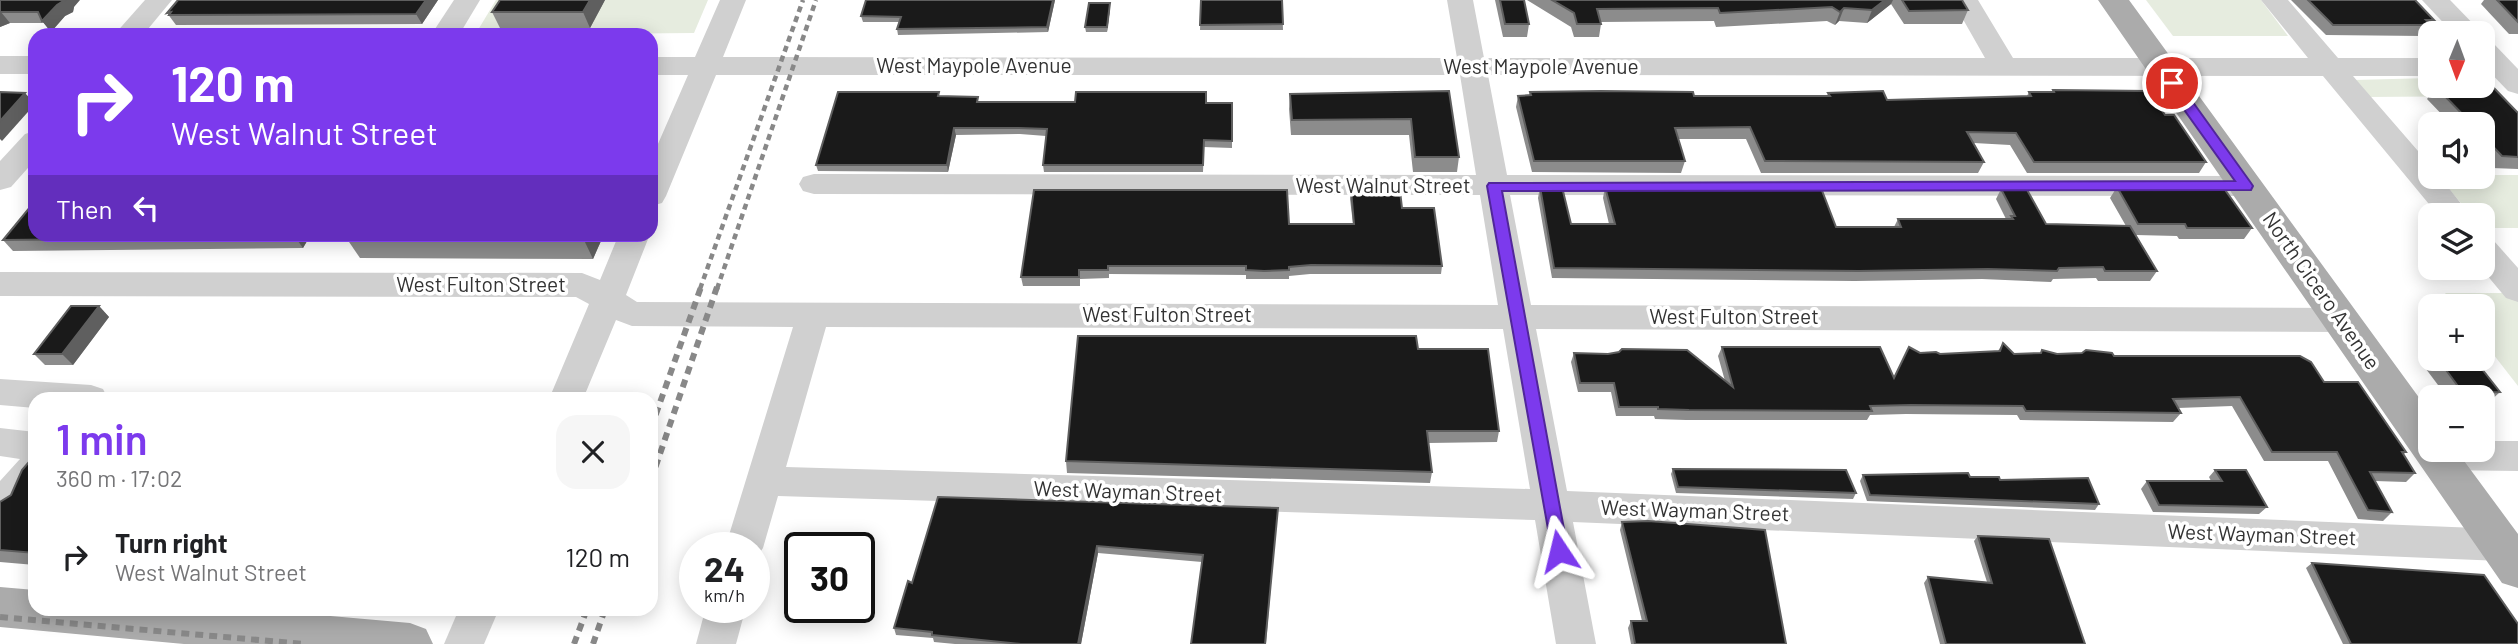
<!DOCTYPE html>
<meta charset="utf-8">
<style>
body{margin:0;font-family:Barlow,sans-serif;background:#f6f6f6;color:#202124;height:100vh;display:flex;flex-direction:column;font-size:26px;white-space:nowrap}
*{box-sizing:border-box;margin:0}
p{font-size:23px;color:#757577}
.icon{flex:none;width:38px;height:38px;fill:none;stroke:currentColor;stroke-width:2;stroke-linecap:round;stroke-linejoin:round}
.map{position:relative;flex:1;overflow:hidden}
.side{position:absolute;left:28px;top:392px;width:630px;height:224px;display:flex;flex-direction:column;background:#fff;border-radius:21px;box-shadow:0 4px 18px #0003}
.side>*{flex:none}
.top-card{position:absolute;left:28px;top:28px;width:630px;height:214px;border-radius:21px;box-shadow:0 4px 18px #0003;background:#7c3aed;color:#fff;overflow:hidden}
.needle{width:46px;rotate:181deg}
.tools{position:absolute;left:2418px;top:21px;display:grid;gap:14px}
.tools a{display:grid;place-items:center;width:77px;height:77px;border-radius:14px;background:#fff;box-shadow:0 4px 18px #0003;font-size:35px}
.speed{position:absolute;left:679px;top:532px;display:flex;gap:14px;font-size:35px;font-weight:700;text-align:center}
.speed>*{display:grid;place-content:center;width:91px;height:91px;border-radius:50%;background:#fff;box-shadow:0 4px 18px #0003;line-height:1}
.speed small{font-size:18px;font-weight:400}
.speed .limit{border:4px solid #111;border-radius:10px;background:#fff;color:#111}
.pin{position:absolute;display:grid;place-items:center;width:60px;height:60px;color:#fff;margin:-30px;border:4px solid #fff;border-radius:50%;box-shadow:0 2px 7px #0007}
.me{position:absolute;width:77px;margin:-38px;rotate:350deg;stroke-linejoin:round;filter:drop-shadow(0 0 5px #0008)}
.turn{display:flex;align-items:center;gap:24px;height:147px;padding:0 28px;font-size:32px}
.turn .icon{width:91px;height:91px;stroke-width:2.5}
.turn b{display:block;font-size:49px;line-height:60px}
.then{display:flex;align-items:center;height:66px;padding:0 28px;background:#0003;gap:14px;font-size:26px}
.round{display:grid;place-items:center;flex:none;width:74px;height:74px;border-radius:21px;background:#f6f6f6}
.summary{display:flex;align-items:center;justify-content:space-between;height:119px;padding:0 28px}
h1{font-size:42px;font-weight:600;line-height:52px;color:#7c3aed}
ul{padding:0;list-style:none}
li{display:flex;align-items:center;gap:21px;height:91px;padding:0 28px}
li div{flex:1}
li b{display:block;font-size:26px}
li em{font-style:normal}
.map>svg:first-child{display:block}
.green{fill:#e6ecdf}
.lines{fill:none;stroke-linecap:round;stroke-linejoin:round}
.minor{fill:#d0d0d0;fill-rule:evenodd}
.major{fill:#ababab;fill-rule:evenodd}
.rail-far1{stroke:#888;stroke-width:4.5;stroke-dasharray:6 4.5;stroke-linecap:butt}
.rail{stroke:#888;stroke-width:6;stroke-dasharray:8 6;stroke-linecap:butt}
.wall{fill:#8c8c8c}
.shaded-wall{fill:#5f5f5f}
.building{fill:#1a1a1a;stroke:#5f5f5f;stroke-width:2}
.route{fill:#7c3aed;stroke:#51269a;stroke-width:2}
.labels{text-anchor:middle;stroke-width:7;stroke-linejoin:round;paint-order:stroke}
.street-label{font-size:21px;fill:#333;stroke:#fff}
</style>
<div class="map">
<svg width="2518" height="644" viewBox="0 0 2518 644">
<rect width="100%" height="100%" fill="#fff"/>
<g class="green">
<path d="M496 0H708L694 33 475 35Z"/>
<path d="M2146 0H2261L2288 36H2173Z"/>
<path d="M2431 78V86H2483V81L2498 96 2367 97 2354 80Z"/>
<path d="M2483 175H2518V228H2483V215H2471L2439 177Z"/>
<path d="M2445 293H2512L2518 300V386L2483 341V306H2456Z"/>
</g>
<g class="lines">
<g class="minor">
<path d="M145 0H172L143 35H114Z"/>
<path d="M454 0H480L459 35H431Z"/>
<path d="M720 0H746L723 57 1457 58 1447 0H1473L1484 58H1985L1952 0H1978L2013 58H2308L2261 0H2288L2338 58H2431V76H2353L2431 166V177H2440L2470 215H2438L2323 76 1488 75 1507 175 2246 176 2257 179 2261 186 2257 193 2246 196 1510 195 1531 305 2341 308 2353 311 2358 320 2353 329 2341 332 1536 329 1567 491 2501 529 2514 534 2518 541 2514 556 2501 561 1573 522 1596 644H1556L1535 520 778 496 763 548 754 561V548H725L793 327 632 326 616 320 583 399H549L589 304 576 297 0 296V272L582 273 600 280 619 234H650L626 295 637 302 1498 305 1480 195 814 194 803 191 799 184 803 177 814 174 1476 175 1460 75H716L666 196 662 203 651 206V160L688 75H651V57H695ZM826 327 1503 329 1530 489 786 467Z"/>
<path d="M2422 0H2450L2482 33H2453Z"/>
<path d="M2483 41 2493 43 2518 69V94L2508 91 2483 65Z"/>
<rect x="0" y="56" width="35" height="18"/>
<path d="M35 131V160L11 187 0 190V161L25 134Z"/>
<path d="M2483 238 2494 241 2518 268V302L2506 298 2481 268H2483Z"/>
<path d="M0 379 91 385 103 389 108 399H35V408L0 405Z"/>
<path d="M0 428 35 432C35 469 43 508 0 522V481L20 459 0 456Z"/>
<path d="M2483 441H2518V471L2437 470 2424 465 2419 455 2424 445 2431 443V450H2483Z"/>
<path d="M706 607H746L736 644H696Z"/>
<path d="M459 609H499L484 644H444Z"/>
</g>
<g class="major">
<path d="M2098 0H2129L2431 414V450H2456L2518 534V588L2502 583Z"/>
<path d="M0 587 35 590V609H250L410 623 426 629 433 644H184L0 627Z"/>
</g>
<g class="rail-far1">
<path d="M700 289 803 0"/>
<path d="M717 289 816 0"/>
</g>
<g class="rail">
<path d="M651 428 701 287"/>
<path d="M651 480 717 287"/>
<path d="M0 617 303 644"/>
<path d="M574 644 587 609"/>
<path d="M593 644 605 609"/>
</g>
</g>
<g class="wall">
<path d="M0 0 74 7 73 12 65 16 51 32 44 23H10L0 27Z"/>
<path d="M178 0H438L422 24 176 25 167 13Z"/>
<path d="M500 0H605L590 28H500L492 12Z"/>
<path d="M866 0H1055L1048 32 898 35 897 29 899 22H863L861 16Z"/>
<path d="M1201 0H1282L1283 30H1200Z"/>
<path d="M1495 0H1524L1529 24 1527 37H1503Z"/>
<path d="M1527 0H1962L1968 10 1962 24H1904L1891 4 1867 23 1839 21 1835 25 1827 21 1716 27 1714 21 1601 22V24L1599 37H1574L1571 27Z"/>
<path d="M2291 0H2415L2434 20 2423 36 2326 35Z"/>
<path d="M2484 0H2518V34H2509L2481 4Z"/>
<path d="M1110 9 1107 32H1086L1085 27Z"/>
<path d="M2436 87 2518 113V169L2492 168 2483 158V124H2451L2427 99Z"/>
<path d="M2053 90 2165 115 2206 162 2199 173H2027L2010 145 1974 143 1984 162 1978 173H1761L1746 139H1678L1685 161 1681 173 1532 172 1516 107 1518 96 1529 95 1530 92 1694 96H1827L1828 93 1887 100 2027 96 2029 92H2052Z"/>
<path d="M1449 91 1459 157 1457 172H1413L1409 135H1291L1289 109 1290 94Z"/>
<path d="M940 96 978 97V102L1232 103V148L1204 147 1203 172H1044L1043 165 1046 136 1020 134 956 135 948 172 818 171 816 165Z"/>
<path d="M1540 187 1571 224H1609L1603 198 1605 187 1836 227H1894L1898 219H2006L1996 199 2001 189 2046 224 2126 226 2110 198 2117 187 2252 228 2244 239H2179L2177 236 2136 235 2157 271 2150 281H2098L2096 278 2053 279 2051 282 1982 279 1855 281 1552 278 1538 198Z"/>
<path d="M1351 190 1402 208 1442 266 1441 274H1310L1289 276V279H1246V275L1109 274V278L1080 279V286H1023L1021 277 1289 224H1353L1350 199Z"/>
<path d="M35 234H311L303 248 13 251 3 240Z"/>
<path d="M604 234 593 259 360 258 347 239Z"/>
<path d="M99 306 109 317 73 365H45L34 354Z"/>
<path d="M2003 343 2014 354 2040 353 2042 350 2057 354 2114 356 2324 382 2406 452 2403 455 2415 473 2406 482 2375 481 2392 512 2383 521 2358 519 2328 461H2264L2232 406 2178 408 2181 413 2173 422 2020 420 2017 415 1906 414 1870 415 1867 420H1686L1655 419 1654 416H1616L1611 392H1578L1571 362 1574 353 1725 381 1718 356 1722 347 1894 378 1920 353 1940 354 1998 351Z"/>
<path d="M1418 349 1499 431 1497 442 1428 443 1432 472 1430 483 1067 473 1066 461Z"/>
<path d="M2431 357V359H2474L2500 392 2488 403H2483V397H2447L2423 365Z"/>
<path d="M35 455V565L0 562V502L11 495Z"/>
<path d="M1673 469 1856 493 1853 499 1676 493 1671 474Z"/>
<path d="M2215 470 2267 507 2259 514 2153 512 2141 489 2147 481H2211L2209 477Z"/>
<path d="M1863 475 1970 477 2000 480 2099 504 2095 510 1867 501 1860 481Z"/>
<path d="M938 497 1277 514 1266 644H1191L1202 562 1098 553 1081 644H955L934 642 933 638 896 635 894 628 912 583Z"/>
<path d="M1622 522 1786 644H1631L1628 628 1631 621H1642L1620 530Z"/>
<path d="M1978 536 2085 644H1940L1924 583 1928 577 1987 582 1974 541Z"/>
<path d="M2312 563 2518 644H2343L2306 568Z"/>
</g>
<g class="shaded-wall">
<path d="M65 0H80L74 7 73 12 65 16 51 32 42 21 57 5Z"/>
<path d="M426 0H438L422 24 416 14Z"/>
<path d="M590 0H605L590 28 583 12Z"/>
<path d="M1053 0H1055L1048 32 1047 27Z"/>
<path d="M1885 0H1893L1891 4 1867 23 1872 10Z"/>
<path d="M1110 3V9L1107 32V27Z"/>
<path d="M1844 8 1839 21 1835 25 1840 12Z"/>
<path d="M0 12H1L10 23 0 27Z"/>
<path d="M25 93 35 104 2 141 0 139V121Z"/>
<path d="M651 105 655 116 651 126Z"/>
<path d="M954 128 956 135 948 172 947 165Z"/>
<path d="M296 234H311L303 248 295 237Z"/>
<path d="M586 234H604L593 259 584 240Z"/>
<path d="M99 306 109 317 73 365 62 354Z"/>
<path d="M1097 546 1098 553 1081 644H1078Z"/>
</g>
<g class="building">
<path d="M0 0H65L57 5 42 21 38 12H0Z"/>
<path d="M178 0H426L416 14 169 15 171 12 167 13Z"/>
<path d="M500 0H590L583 12H492Z"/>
<path d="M866 0H1053L1047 27 897 29 901 17 861 16Z"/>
<path d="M1201 0H1282L1283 24 1200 25Z"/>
<path d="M1500 0H1524L1529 24H1505Z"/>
<path d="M1552 0H1885L1872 10 1844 8 1840 12 1832 7 1720 13 1718 8 1597 9 1601 24H1577L1574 13Z"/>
<path d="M1902 0H1962L1968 10 1909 11Z"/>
<path d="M2308 0H2415L2434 20H2426L2431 25H2333Z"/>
<path d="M2497 0H2518V22Z"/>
<path d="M1089 3H1110L1107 27H1085Z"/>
<path d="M2436 87H2493L2518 113V157L2502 156 2483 136V124H2472Z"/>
<path d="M2053 90 2149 91 2165 115H2174L2206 162H2034L2016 133 1967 132 1984 162 1765 161 1750 127 1675 128 1685 161H1534L1518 96 1531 95 1530 92 1601 91 1693 92 1694 96H1830L1828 93 1883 91 1887 100 2031 96 2029 92H2054Z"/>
<path d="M1449 91 1459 157H1415L1411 119 1292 120 1290 94Z"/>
<path d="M0 92 25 93 0 121Z"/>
<path d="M838 92H939L938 96 978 97 977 102H1075L1076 92H1206V103H1232V141L1204 140 1203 165H1043L1047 129 1019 128H954L947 165H816Z"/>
<path d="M1540 187H1562L1571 224H1615L1605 187 1821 188 1836 227H1901L1898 219H2013L2011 216H2015L2001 189 2026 188 2046 224 2130 226 2157 271H2105L2103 267 2059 268 2057 271 1988 269 1859 271 1554 268Z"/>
<path d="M2117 187H2223L2252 228H2187L2185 224H2138Z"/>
<path d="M1034 190H1287L1289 224H1354L1351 190 1400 191 1402 208H1434L1442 266 1311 265 1289 267V270L1264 271 1246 270V266H1108V270H1079V277H1021Z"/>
<path d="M35 201V234H296L295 237 3 240Z"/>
<path d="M350 234H586L584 240 347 239Z"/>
<path d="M71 306H99L62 354H34Z"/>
<path d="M1078 336H1416L1418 349H1488L1499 431H1427L1432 472 1066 461Z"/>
<path d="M2003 343 2014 354 2041 353 2042 350 2057 354 2082 353 2086 350 2112 353 2114 356H2300L2311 362 2324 382H2358L2406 452H2402L2415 473 2370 472 2392 512 2368 510 2337 452H2272L2240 397 2173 399 2181 413 2026 411 2023 406 1911 405 1870 406 1872 411 1689 410 1658 409V407H1619L1614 383H1580L1574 353 1608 354 1619 352 1622 349 1687 350 1733 387 1722 347H1880L1894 378 1909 347 1920 353 1936 352 1940 354 2000 351Z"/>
<path d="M2438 359H2474L2500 392 2463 393Z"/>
<path d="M35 455V553L0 550V502L11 495 22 470Z"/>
<path d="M1673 469 1846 470 1856 493 1678 487Z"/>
<path d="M2215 470H2246L2267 507 2159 505 2147 481H2222Z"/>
<path d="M1968 473 1970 477H1999L2000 480 2088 478 2099 504 1870 495 1863 475Z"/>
<path d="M938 497 1278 508 1265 644H1191L1203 555 1097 546 1078 644H1021L932 635V632L894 628 908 581 912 583Z"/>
<path d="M1648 521 1765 530 1786 644H1635L1631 621H1647L1622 522Z"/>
<path d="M1978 536 2049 539 2085 644H1946L1928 577 1992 583Z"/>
<path d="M2312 563 2484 575 2518 624V644H2351Z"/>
</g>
<path class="route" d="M2172 78 2177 80 2251 183 2253 186 2251 190 1502 191 1568 551 1566 557 1559 559 1553 557 1487 186 1489 183 2235 181 2165 83Z"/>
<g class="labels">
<g class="street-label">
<text x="974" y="73">West Maypole Avenue</text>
<text x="1541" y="74">West Maypole Avenue</text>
<text x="1383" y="193">West Walnut Street</text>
<text x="481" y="292">West Fulton Street</text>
<text transform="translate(2321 291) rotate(55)" y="7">North Cicero Avenue</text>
<text x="1167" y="322">West Fulton Street</text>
<text x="1734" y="324">West Fulton Street</text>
<text transform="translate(1128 492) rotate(2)" y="7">West Wayman Street</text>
<text transform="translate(1695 511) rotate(2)" y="7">West Wayman Street</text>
<text transform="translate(2262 535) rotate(2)" y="7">West Wayman Street</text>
</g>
</g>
</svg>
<div class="tools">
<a><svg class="needle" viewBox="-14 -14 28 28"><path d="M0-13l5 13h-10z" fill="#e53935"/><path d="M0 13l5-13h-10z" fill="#757577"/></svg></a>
<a><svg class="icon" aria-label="sound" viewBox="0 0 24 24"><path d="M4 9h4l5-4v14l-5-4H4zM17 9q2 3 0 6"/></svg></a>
<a><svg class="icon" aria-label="layers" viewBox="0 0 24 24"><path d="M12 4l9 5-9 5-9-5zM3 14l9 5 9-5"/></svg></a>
<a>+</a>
<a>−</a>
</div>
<div class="speed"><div>24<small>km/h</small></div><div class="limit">30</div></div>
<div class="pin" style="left:2172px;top:83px;background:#d93025"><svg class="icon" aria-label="arrive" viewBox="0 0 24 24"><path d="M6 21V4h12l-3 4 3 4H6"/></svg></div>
<svg class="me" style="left:1559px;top:551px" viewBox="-20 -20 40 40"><path d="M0-17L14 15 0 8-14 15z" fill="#7c3aed" stroke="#fff" stroke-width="4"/></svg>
<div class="top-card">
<div class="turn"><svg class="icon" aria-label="right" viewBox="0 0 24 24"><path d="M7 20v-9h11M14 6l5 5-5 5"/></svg><div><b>120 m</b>West Walnut Street</div></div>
<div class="then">Then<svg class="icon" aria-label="left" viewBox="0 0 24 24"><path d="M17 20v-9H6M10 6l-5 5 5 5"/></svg></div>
</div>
<section class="side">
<div class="summary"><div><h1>1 min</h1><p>360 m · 17:02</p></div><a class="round"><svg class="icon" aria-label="close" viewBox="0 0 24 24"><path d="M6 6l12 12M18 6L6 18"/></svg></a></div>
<ul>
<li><svg class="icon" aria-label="right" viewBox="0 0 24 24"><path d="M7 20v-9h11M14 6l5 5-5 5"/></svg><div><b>Turn right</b><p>West Walnut Street</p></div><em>120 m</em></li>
</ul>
</section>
</div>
